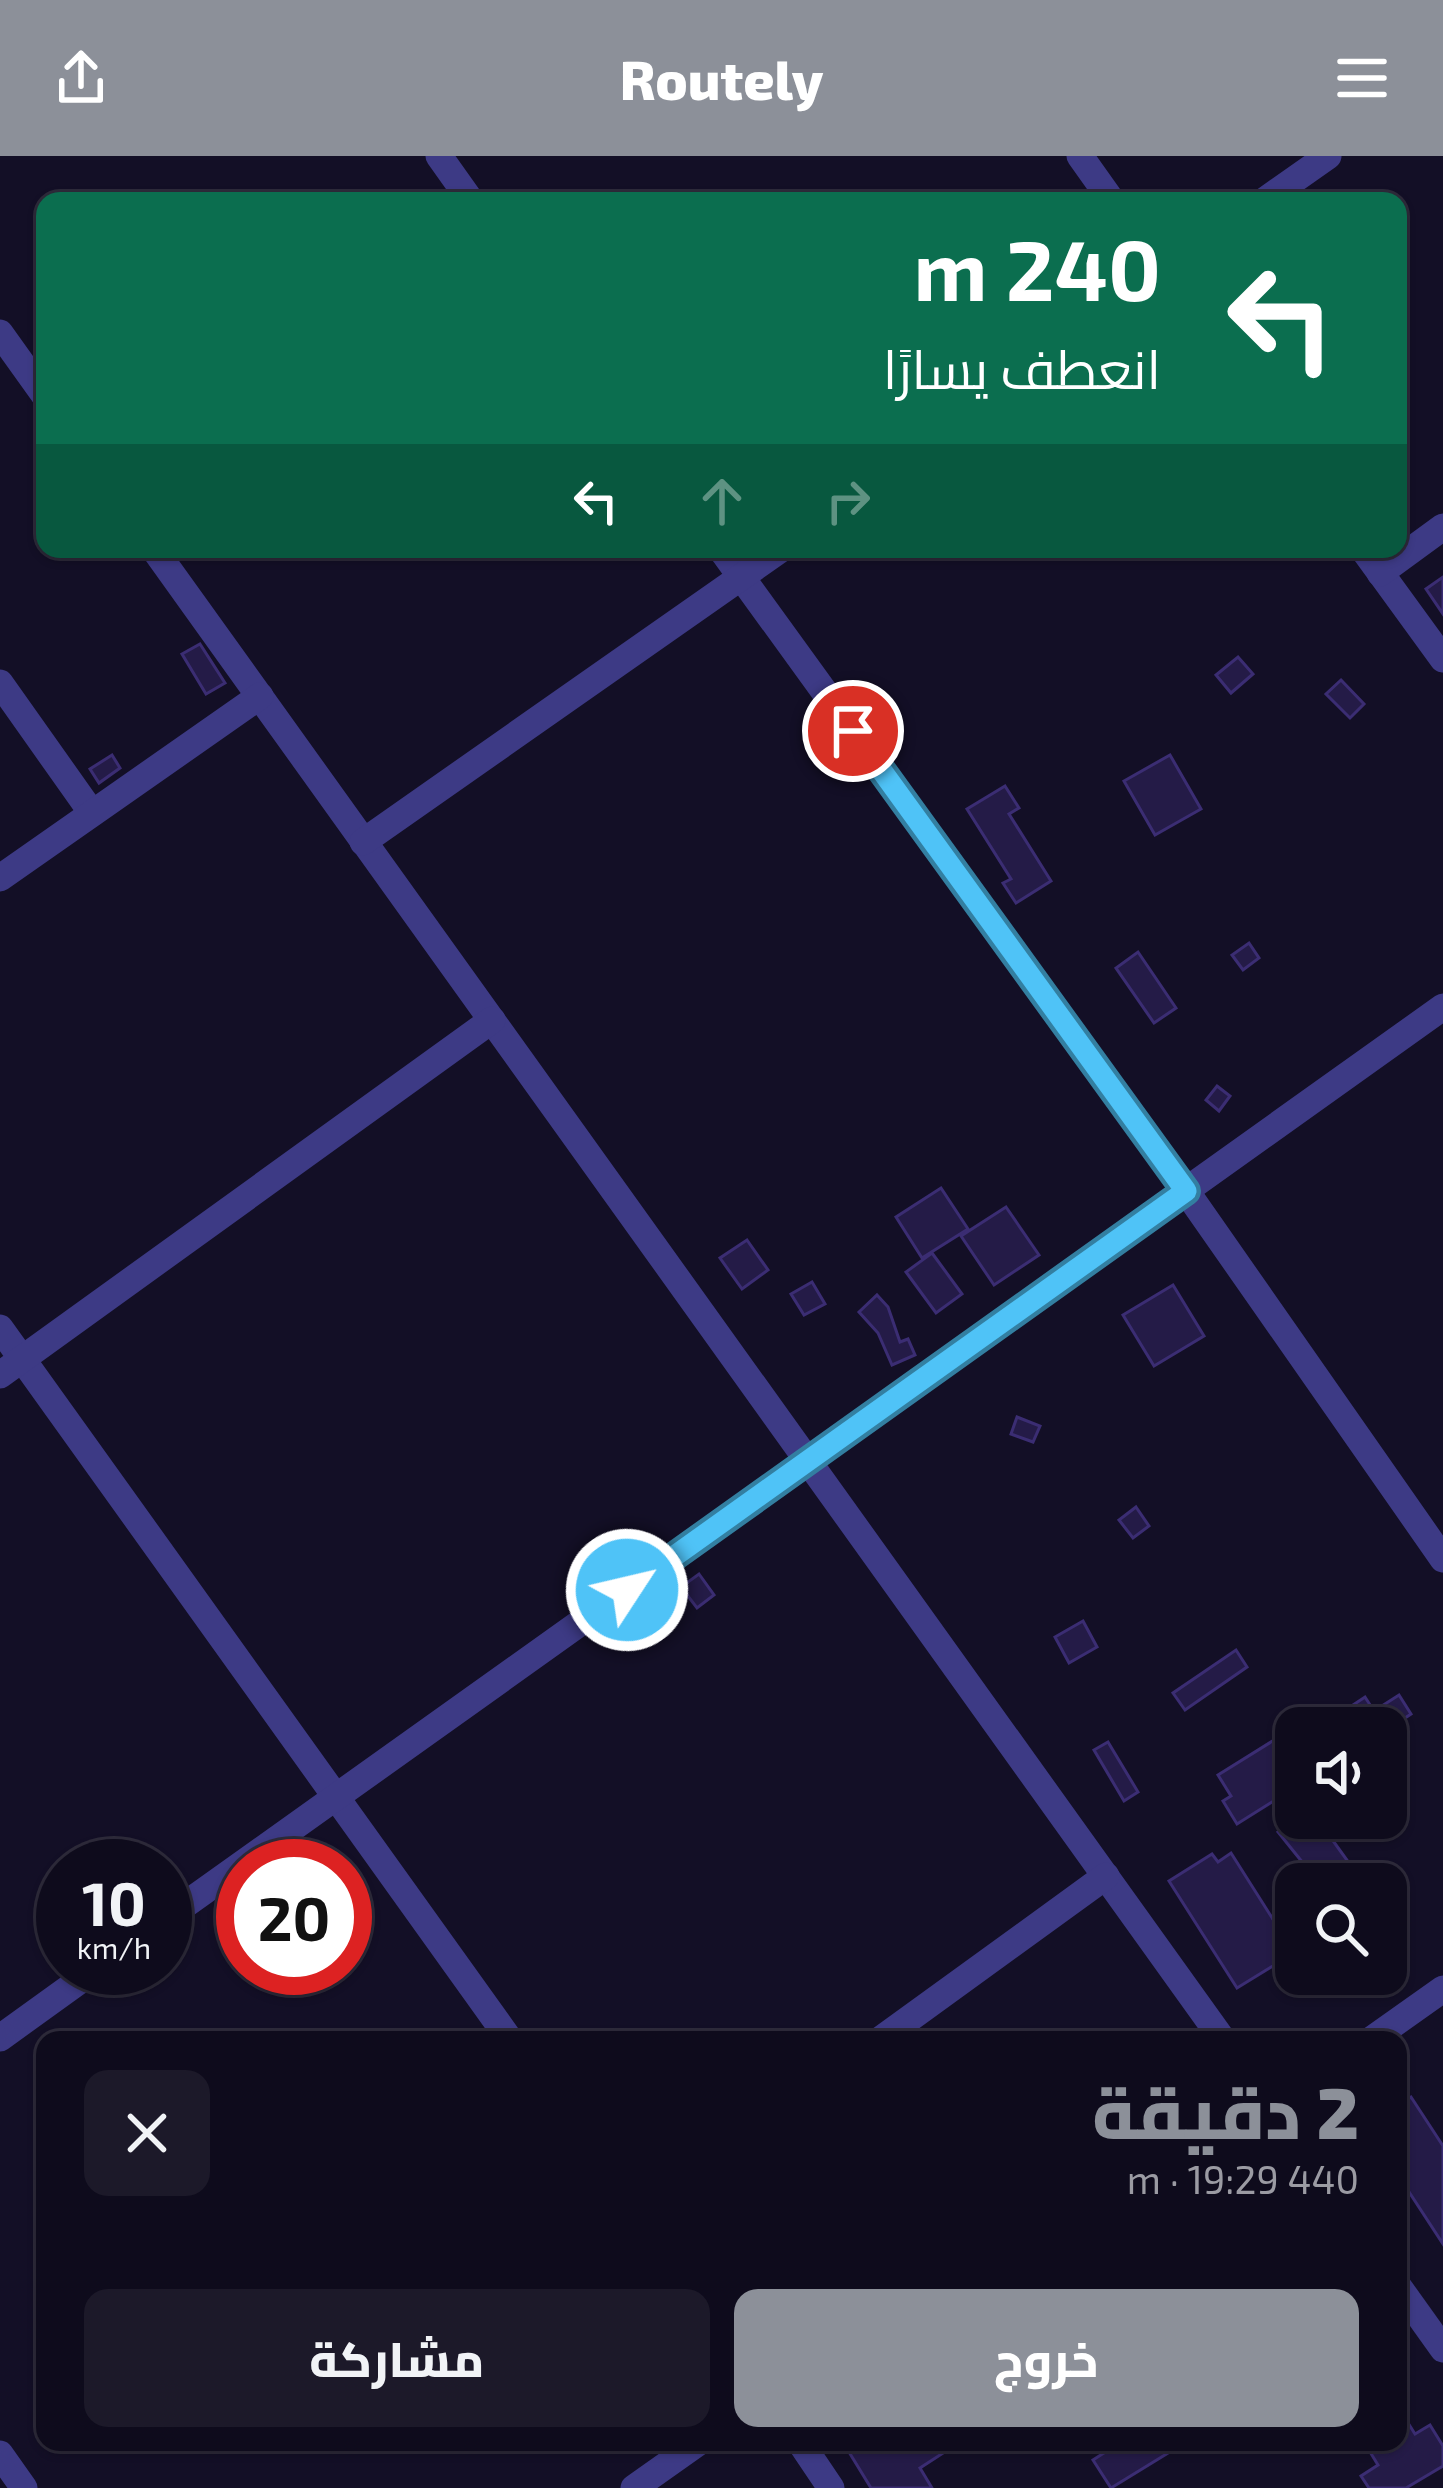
<!DOCTYPE html>
<html lang="ar">
<meta charset="utf-8">
<style>
body{margin:0;font-family:"Exo 2",Cairo,sans-serif;background:#1c1929;color:#f1f3f6;direction:rtl;height:100vh;display:flex;flex-direction:column;font-size:45px;white-space:nowrap}
*{box-sizing:border-box;margin:0}
p{font-size:39px;color:#9b9ba3}
.icon{flex:none;width:66px;height:66px;fill:none;stroke:currentColor;stroke-width:2;stroke-linecap:round;stroke-linejoin:round}
.map{position:relative;flex:1;overflow:hidden;direction:ltr}
.drawer{position:absolute;left:36px;top:1875px;width:1371px;height:420px;display:flex;flex-direction:column;background:#0e0b1c;border-radius:24px;box-shadow:0 3px 9px #0004,0 0 0 3px #2e2b3b;direction:rtl}
.drawer>*{flex:none}
.hud{position:absolute;left:36px;top:36px;width:1371px;height:366px;border-radius:24px;box-shadow:0 3px 9px #0004,0 0 0 3px #2e2b3b;direction:rtl;background:#0b6e4f;color:#fff;overflow:hidden}
.tools{position:absolute;left:1275px;top:1551px;display:grid;gap:24px}
.tools a{display:grid;place-items:center;width:132px;height:132px;border-radius:24px;background:#0e0b1c;box-shadow:0 3px 9px #0004,0 0 0 3px #2e2b3b;font-size:60px}
.speed{position:absolute;left:36px;top:1683px;display:flex;gap:24px;font-size:60px;font-weight:700;text-align:center}
.speed>*{display:grid;place-content:center;width:156px;height:156px;border-radius:50%;background:#0e0b1c;box-shadow:0 3px 9px #0004,0 0 0 3px #2e2b3b;line-height:1}
.speed small{font-size:30px;font-weight:400}
.speed .limit{border:18px solid #d22;background:#fff;color:#111}
.pin{position:absolute;display:grid;place-items:center;width:102px;height:102px;color:#fff;margin:-51px;border:6px solid #fff;border-radius:50%;box-shadow:0 3px 12px #0007}
.me{position:absolute;width:132px;margin:-66px;rotate:55deg;stroke-linejoin:round;filter:drop-shadow(0 0 9px #0008)}
.turn{display:flex;align-items:center;gap:42px;height:252px;padding:0 48px;font-size:54px}
.turn .icon{width:156px;height:156px;stroke-width:2.5}
.turn b{display:block;font-size:84px;line-height:102px}
.lanes{display:flex;align-items:center;height:114px;padding:0 48px;background:#0003;justify-content:center;gap:60px;direction:ltr}
.lanes .off{opacity:.35}
.round{display:grid;place-items:center;flex:none;width:126px;height:126px;border-radius:24px;background:#1c1929}
.overview{display:flex;align-items:center;justify-content:space-between;height:204px;padding:0 48px}
h1{font-size:72px;font-weight:800;line-height:90px;color:#8c9099}
.button{display:flex;gap:24px;margin-top:auto;padding:24px 48px}
.button a{flex:1;height:138px;border-radius:24px;background:#8c9099;color:#fff;font-size:48px;font-weight:800;line-height:138px;text-align:center}
.button a+a{background:#1c1929;color:#f1f3f6}
header{display:flex;justify-content:space-between;align-items:center;height:156px;padding:0 48px;background:#8c9099;color:#fff;font-size:54px;font-weight:800}
.map>svg:first-child{display:block}
.building{fill:#241b47;stroke:#3b2d73;stroke-width:3}
.lines{fill:none;stroke-linecap:round;stroke-linejoin:round}
.minor{stroke:#3d3a85;stroke-width:27}
.route-casing{stroke:#337fa1;stroke-width:30}
.route{stroke:#4fc3f7;stroke-width:21}
</style>
<header><svg class="icon" aria-label="menu" viewBox="0 0 24 24"><path d="M4 6h16M4 12h16M4 18h16"/></svg>Routely<svg class="icon" aria-label="share" viewBox="0 0 24 24"><path d="M12 15V3M7 8l5-5 5 5M5 13v7h14v-7"/></svg></header>
<div class="map">
<svg width="1443" height="2332" viewBox="0 0 1443 2332">
<rect width="100%" height="100%" fill="#130f26"/>
<g class="building">
<path d="M1443 421V458L1426 433Z"/>
<path d="M200 488 225 527 206 538 182 498Z"/>
<path d="M1238 501 1253 518 1231 537 1216 519Z"/>
<path d="M1341 524 1364 548 1350 562 1326 538Z"/>
<path d="M112 599 120 612 99 627 90 613Z"/>
<path d="M1170 599 1201 653 1155 679 1124 625Z"/>
<path d="M1005 630 1019 652 1009 658 1051 725 1016 747 1003 727 1011 723 967 653Z"/>
<path d="M1249 787 1259 802 1243 814 1232 799Z"/>
<path d="M1138 796 1176 852 1154 867 1116 812Z"/>
<path d="M1217 930 1230 940 1219 955 1206 944Z"/>
<path d="M941 1032 968 1073 922 1102 896 1061Z"/>
<path d="M1006 1051 1039 1099 994 1129 961 1080Z"/>
<path d="M747 1084 768 1114 742 1133 720 1102Z"/>
<path d="M932 1097 962 1138 936 1157 906 1116Z"/>
<path d="M812 1126 825 1148 804 1159 791 1138Z"/>
<path d="M1173 1129 1204 1180 1154 1210 1123 1159Z"/>
<path d="M877 1139 888 1151 900 1186 908 1183 915 1199 892 1209 878 1177 859 1156Z"/>
<path d="M1017 1261 1040 1270 1033 1286 1011 1278Z"/>
<path d="M1136 1351 1149 1370 1133 1382 1119 1364Z"/>
<path d="M699 1418 714 1439 697 1452 681 1431Z"/>
<path d="M1083 1465 1097 1491 1069 1507 1055 1481Z"/>
<path d="M1236 1494 1247 1511 1185 1554 1173 1537Z"/>
<path d="M1399 1539 1411 1558 1390 1572H1342L1335 1561 1365 1541 1374 1555Z"/>
<path d="M1279 1581 1296 1608V1631L1237 1668 1223 1645 1231 1640 1218 1619Z"/>
<path d="M1108 1586 1138 1636 1124 1645 1094 1594Z"/>
<path d="M1295 1662H1344L1326 1675 1357 1718 1342 1728H1297L1289 1716 1303 1707 1278 1676Z"/>
<path d="M1231 1697 1281 1776 1296 1767V1823L1284 1803 1237 1832 1169 1725 1212 1698 1218 1706Z"/>
<path d="M1411 1941 1443 1990V2088L1398 2019V1949Z"/>
<path d="M1398 2251 1415 2278 1430 2269 1443 2290V2310L1406 2332H1369L1361 2320 1378 2309 1364 2286H1398Z"/>
<path d="M867 2286H960L920 2312 932 2332H871L849 2296Z"/>
<path d="M1121 2286H1186L1111 2332 1093 2304Z"/>
</g>
<g class="lines">
<g class="minor">
<path d="M439 0 471 45"/>
<path d="M1080 0 1112 45"/>
<path d="M1264 45 1328 0"/>
<path d="M0 177 45 240"/>
<path d="M154 393 1223 1884"/>
<path d="M721 393 1186 1035 1443 1403"/>
<path d="M1363 393 1443 503"/>
<path d="M1380 417 1443 371"/>
<path d="M0 527 92 657"/>
<path d="M363 686 781 393"/>
<path d="M0 722 260 540"/>
<path d="M0 1172 510 1884"/>
<path d="M0 1219 492 864"/>
<path d="M165 1763 1443 851"/>
<path d="M0 1882 97 1812"/>
<path d="M880 1884 1106 1720"/>
<path d="M1371 1884 1443 1833"/>
<path d="M1398 2130 1443 2193"/>
<path d="M800 2286 831 2332"/>
<path d="M0 2298 24 2332"/>
<path d="M634 2332 699 2286"/>
</g>
</g>
<g class="lines">
<g class="route-casing">
<path id="route" d="M627 1434 1186 1035 853 575"/>
</g>
<use href="#route" class="route"/>
</g>
</svg>
<div class="tools">
<a><svg class="icon" aria-label="sound" viewBox="0 0 24 24"><path d="M4 9h4l5-4v14l-5-4H4zM17 9q2 3 0 6"/></svg></a>
<a><svg class="icon" aria-label="search" viewBox="0 0 24 24"><circle cx="10" cy="10" r="6"/><path d="M15 15l6 6"/></svg></a>
</div>
<div class="speed"><div>10<small>km/h</small></div><div class="limit">20</div></div>
<div class="pin" style="left:853px;top:575px;background:#d93025"><svg class="icon" aria-label="arrive" viewBox="0 0 24 24"><path d="M6 21V4h12l-3 4 3 4H6"/></svg></div>
<svg class="me" style="left:627px;top:1434px" viewBox="-20 -20 40 40"><circle r="17" fill="#4fc3f7" stroke="#fff" stroke-width="3"/><path d="M0-11L8 9 0 5-8 9z" fill="#fff"/></svg>
<div class="hud">
<div class="turn"><svg class="icon" aria-label="left" viewBox="0 0 24 24"><path d="M17 20v-9H6M10 6l-5 5 5 5"/></svg><div><b>240 m</b>انعطف يسارًا</div></div>
<div class="lanes"><svg class="icon" aria-label="left" viewBox="0 0 24 24"><path d="M17 20v-9H6M10 6l-5 5 5 5"/></svg><svg class="icon off" aria-label="ahead" viewBox="0 0 24 24"><path d="M12 20V5M6 11l6-6 6 6"/></svg><svg class="icon off" aria-label="right" viewBox="0 0 24 24"><path d="M7 20v-9h11M14 6l5 5-5 5"/></svg></div>
</div>
<section class="drawer">
<div class="overview"><div><h1>2 دقيقة</h1><p>440 m · 19:29</p></div><a class="round"><svg class="icon" aria-label="close" viewBox="0 0 24 24"><path d="M6 6l12 12M18 6L6 18"/></svg></a></div>
<div class="button"><a>خروج</a><a>مشاركة</a></div>
</section>
</div>
